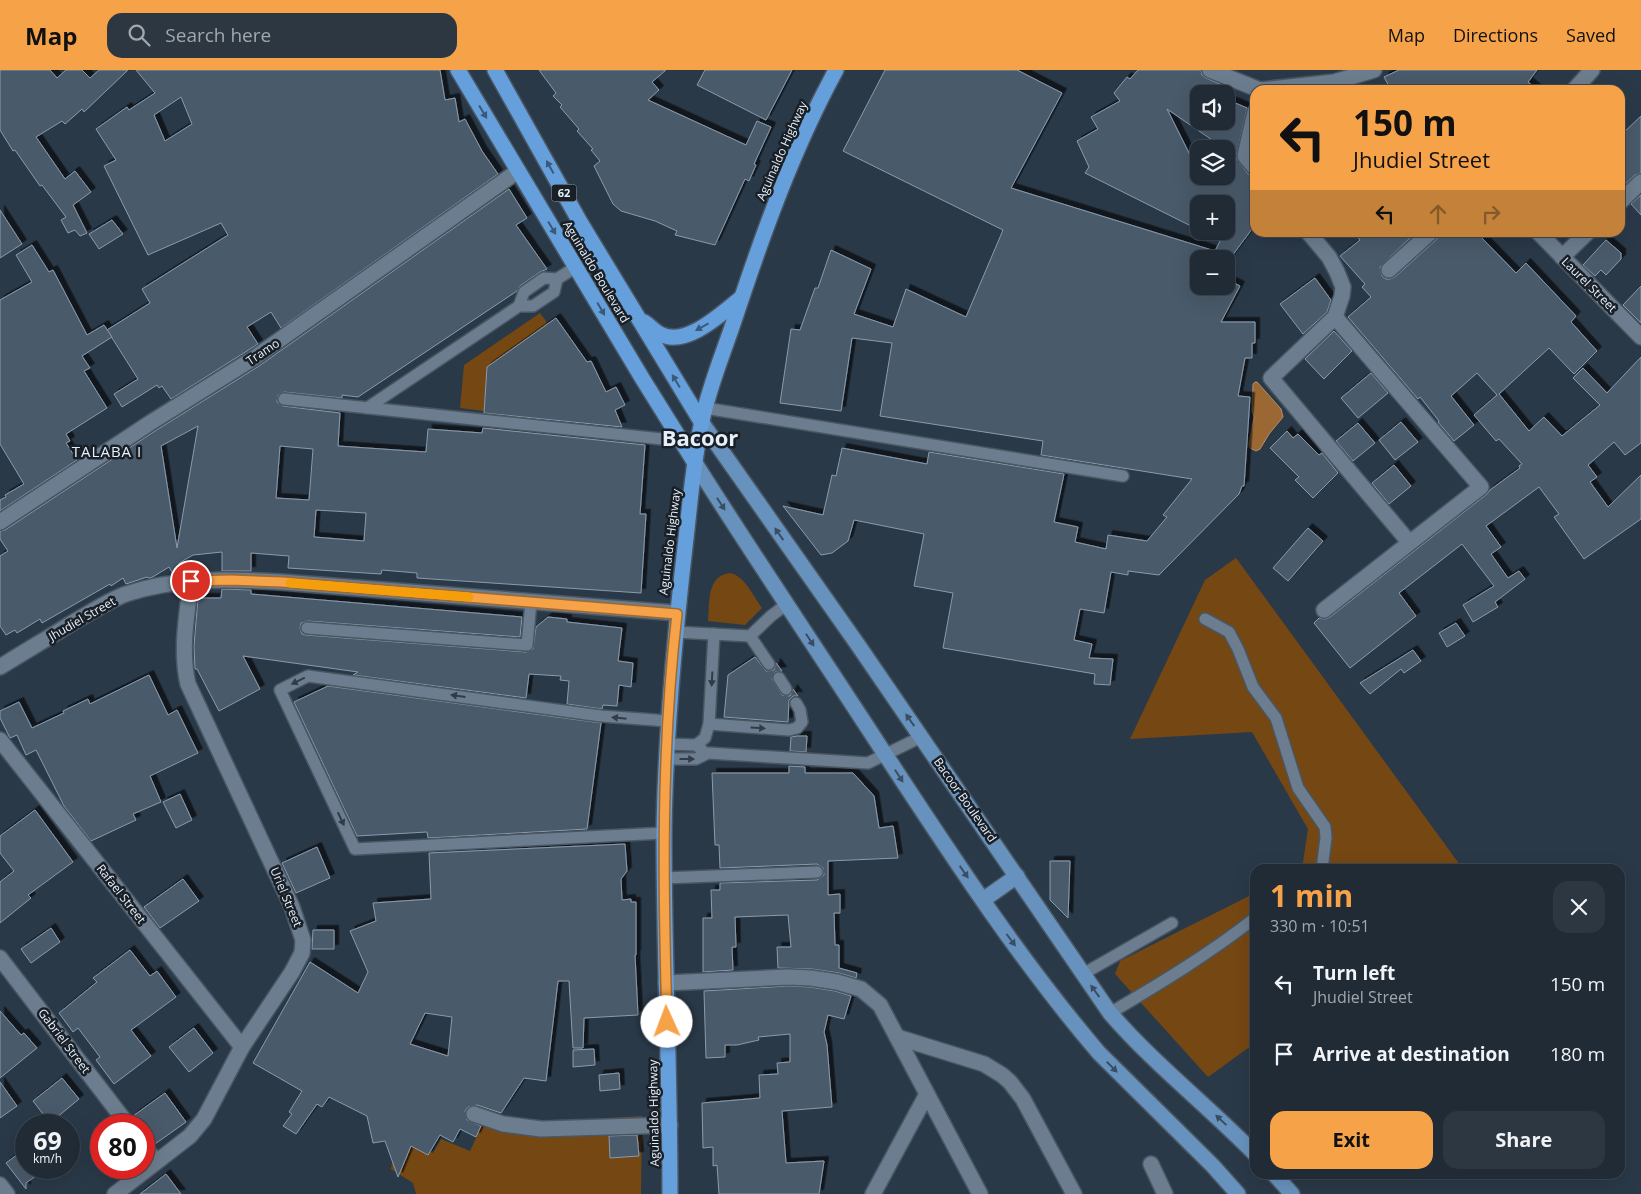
<!DOCTYPE html>
<meta charset="utf-8">
<style>
body{margin:0;font-family:"Open Sans",sans-serif;background:#2d3742;color:#f1f3f6;height:100vh;display:flex;flex-direction:column;font-size:19px;white-space:nowrap}
*{box-sizing:border-box;margin:0}
p{font-size:16px;color:#a2a7ad}
.icon{flex:none;width:28px;height:28px;fill:none;stroke:currentColor;stroke-width:2;stroke-linecap:round;stroke-linejoin:round}
.map{position:relative;flex:1;overflow:hidden}
.details{position:absolute;left:1250px;top:794px;width:375px;height:315px;display:flex;flex-direction:column;background:#202b36;border-radius:15px;box-shadow:0 5px 20px #0002,0 0 0 1px #3d4751}
.details>*{flex:none}
.hud{position:absolute;left:1250px;top:15px;width:375px;height:152px;border-radius:15px;box-shadow:0 5px 20px #0002,0 0 0 1px #3d4751;background:#f6a248;color:#111;overflow:hidden}
.buttons{position:absolute;left:1190px;top:15px;display:grid;gap:10px}
.buttons a{display:grid;place-items:center;width:45px;height:45px;border-radius:10px;background:#202b36;box-shadow:0 5px 20px #0002,0 0 0 1px #3d4751;font-size:25px}
.speed{position:absolute;left:15px;top:1044px;display:flex;gap:10px;font-size:25px;font-weight:700;text-align:center}
.speed>*{display:grid;place-content:center;width:65px;height:65px;border-radius:50%;background:#202b36;box-shadow:0 5px 20px #0002,0 0 0 1px #3d4751;line-height:1}
.speed small{font-size:12px;font-weight:400}
.speed .limit{border:8px solid #d22;background:#fff;color:#111}
.pin{position:absolute;display:grid;place-items:center;width:42px;height:42px;color:#fff;margin:-21px;border:2px solid #fff;border-radius:50%;box-shadow:0 1px 5px #0007}
.me{position:absolute;width:55px;margin:-28px;rotate:358deg;stroke-linejoin:round;filter:drop-shadow(0 0 4px #0008)}
.turn{display:flex;align-items:center;gap:18px;height:105px;padding:0 20px;font-size:22px}
.turn .icon{width:65px;height:65px;stroke-width:2.5}
.turn b{display:block;font-size:35px;line-height:42px}
.lanes{display:flex;align-items:center;height:48px;padding:0 20px;background:#0003;justify-content:center;gap:25px;direction:ltr}
.lanes .off{opacity:.35}
.round{display:grid;place-items:center;flex:none;width:52px;height:52px;border-radius:15px;background:#2d3742}
.summary{display:flex;align-items:center;justify-content:space-between;height:85px;padding:0 20px}
h1{font-size:30px;font-weight:700;line-height:38px;color:#f6a248}
.cta{display:flex;gap:10px;margin-top:auto;padding:10px 20px}
.cta a{flex:1;height:58px;border-radius:15px;background:#f6a248;color:#111;font-size:20px;font-weight:700;line-height:58px;text-align:center}
.cta a+a{background:#2d3742;color:#f1f3f6}
ul{padding:0;list-style:none}
li{display:flex;align-items:center;gap:15px;height:70px;padding:0 20px}
li div{flex:1}
li b{display:block;font-size:19px}
li em{font-style:normal}
header{display:flex;align-items:center;gap:30px;box-sizing:border-box;height:70px;padding:0 25px;background:#f6a248;color:#111}
header strong{font-size:24px}
nav{display:flex;gap:28px;margin-inline-start:auto;font-size:18px}
.search{width:350px;height:45px;background:#2d3742;display:flex;align-items:center;gap:12px;box-sizing:border-box;padding:0 18px;border-radius:15px;color:#a2a7ad;font-size:19px}
.map>svg:first-child{display:block}
.green{fill:#754713}
.water{fill:#9b6732;stroke:#b2906e}
.building{fill:#4a5a6b;stroke:#899bad;fill-rule:evenodd;filter:url(#shadow)}
.lines{fill:none;stroke-linecap:round;stroke-linejoin:round}
.lane-casing{stroke:#495663;stroke-width:14}
.street-casing{stroke:#495663;stroke-width:18}
.secondary-casing{stroke:#495663;stroke-width:18}
.primary-casing{stroke:#495663;stroke-width:18}
.highway-casing{stroke:#495663;stroke-width:18}
.lane{stroke:#6c7d8f;stroke-width:11}
.street{stroke:#6c7d8f;stroke-width:15}
.secondary{stroke:#6c7d8f;stroke-width:15}
.primary{stroke:#6892be;stroke-width:15}
.highway{stroke:#65a0dd;stroke-width:15}
.oneway{fill:#3b5979}
.oneway2{fill:#394d63}
.oneway3{fill:#323b46}
.route-casing{stroke:#a0692f;stroke-width:12}
.route{stroke:#f6a248;stroke-width:9}
.slow{stroke:#f59e0b;stroke-width:9}
.labels{text-anchor:middle;stroke-width:5;stroke-linejoin:round;paint-order:stroke}
.shield{fill:#191f27;stroke:#a8b1bb;stroke-width:1}
.shield-label{font-size:11px;font-weight:bold;fill:#e6f0fa}
.street-label{font-size:12px;fill:#e6f0fa;stroke:#191f27}
.quarter-label{font-size:15px;letter-spacing:1px;fill:#e6f0fa;stroke:#191f27}
.town-label{font-size:22px;font-weight:bold;fill:#e6f0fa;stroke:#191f27}
</style>
<header>
<strong>Map</strong>
<div class="search"><svg class="icon" aria-label="search" viewBox="0 0 24 24"><circle cx="10" cy="10" r="6"/><path d="M15 15l6 6"/></svg>Search here</div>
<nav><a>Map</a><a>Directions</a><a>Saved</a></nav>
</header>
<div class="map">
<svg width="1641" height="1124" viewBox="0 0 1641 1124">
<defs>
<filter id="shadow"><feDropShadow dx="4.5" dy="-4.5" stdDeviation="0" flood-color="#0009"/></filter>
</defs>
<rect width="100%" height="100%" fill="#2a3948"/>
<g class="green">
<path d="M540 243 548 254 487 297 484 341 460 338 464 295Z"/>
<path d="M1236 488 1463 799H1302L1308 759 1252 662 1130 669 1205 510Z"/>
<path d="M730 503C745 506 753 526 762 538L745 555 708 551C710 533 706 506 730 503Z"/>
<path d="M1255 823V973L1208 1007 1115 904 1120 891Z"/>
<path d="M642 1046 641 1124H416L413 1113 391 1099 394 1084 403 1069 433 1083 441 1069 470 1081 484 1051 544 1052Z"/>
</g>
<path class="water" d="M1255 312H1257L1281 339 1283 347 1269 364 1260 379 1256 381 1250 378 1249 375 1254 347 1252 341 1253 314Z"/>
<g class="building">
<path d="M0 0H50L57 8 66 0H82L90 8 99 0H128L84 42 82 39 65 54 62 51 36 67 65 109 75 101 91 122 73 135 87 163 80 166 75 160 68 163 61 150 66 147 42 115 40 116 15 80 13 81 0 60Z"/>
<path d="M136 0H440L445 30 455 28 459 52 465 49 482 81 498 104 281 258 271 242 247 257 258 274 171 329 162 316 159 318 157 315 122 337 114 324 138 309 107 260 150 233 142 219 228 165 221 153 148 185 104 96 116 90 96 59 127 37 129 40 155 23ZM181 27 192 54 165 71 154 45Z"/>
<path d="M539 0H666L652 12 659 20 648 30 746 75 757 51 771 57 754 94 756 95 749 111 745 109 715 175 675 165 677 161 655 151 621 141 613 134 594 96 600 91 591 80 593 79 577 61 579 59 560 37 562 35 553 26 556 23Z"/>
<path d="M705 0H792L766 50 697 15Z"/>
<path d="M885 0H1017L1062 23 1011 118 1215 181 1220 171 1201 161H1226V134H1199V160L1085 103 1089 97 1077 71 1098 59 1091 47 1120 31 1114 23 1127 7 1130 9 1138 0H1201L1202 5 1206 8 1222 15 1216 24H1199V51H1226V29L1247 38 1236 88 1248 104 1255 107V155L1226 194V189H1199V216H1226V209L1240 216 1221 252H1255V273H1252V288H1245L1238 326 1250 327 1244 416H1242L1239 424 1159 505 1128 501V505L1111 502 1104 543 1080 539 1074 570 1092 574 1089 588 1113 589 1110 615 1094 614 1095 604 943 578 953 523 914 516 924 464 854 450 848 471 832 483 821 485 783 436 823 445 832 405 836 406 842 378 927 394 929 382 1064 404 1054 452 1078 457 1075 472 1106 479 1108 465 1147 471 1167 447 1163 445 1192 409 1041 385 1043 371 880 346 892 273 852 268 841 341 780 333 791 259 800 260 815 218H818L831 180 871 199 854 244 893 257 906 219 966 247 1003 160 843 81ZM1167 39 1231 83 1226 85V106H1199V98L1197 99Z"/>
<path d="M1399 0H1537L1528 12 1538 20H1391L1384 7Z"/>
<path d="M1641 46V103L1635 105 1620 119V66Z"/>
<path d="M509 119 527 148 516 155 547 199 540 202 520 216 517 221 358 327 342 325V328L284 322 278 325 277 332 283 336 340 343 338 376 426 382 428 359 482 363 483 358 645 375 640 444H646L641 523 417 508V503L382 500 381 504 288 498 289 486 251 483V501H222V482L193 485 179 493 181 503 173 504 169 497 151 508H148L147 507 126 514 123 508 111 516 110 514 42 553 40 549 17 563 15 560 6 565 0 556V486L8 481 0 469V461L5 460 155 361 259 296ZM198 356 177 478 161 376ZM280 376 313 379 309 430 276 428ZM316 440 366 443 364 471 314 467Z"/>
<path d="M1641 125V145L1631 134Z"/>
<path d="M0 140 22 174 0 188Z"/>
<path d="M112 150 123 164 99 179 89 164Z"/>
<path d="M1353 162H1416L1380 197 1382 206 1386 209H1390L1395 207 1437 169 1440 162H1476L1516 203 1526 193 1576 246 1571 252 1597 281 1574 304 1549 278 1499 324 1529 361 1544 347 1562 366 1600 335 1573 308 1583 298 1607 323 1641 287V373L1625 385 1614 372 1588 395 1597 407 1590 412 1608 437 1641 405V449L1584 489 1554 447 1559 444 1539 417 1486 456 1501 477 1491 484 1508 508 1519 501 1525 509 1495 532 1498 537 1473 552 1463 535 1494 516 1462 474 1399 523 1416 546 1350 598 1314 553 1319 548 1325 549 1330 547 1487 424 1490 420 1520 398 1519 396 1522 394 1499 369 1496 371 1474 345 1497 325 1477 303 1451 326 1474 355 1454 371 1438 352 1439 351 1420 327 1418 329 1348 247 1371 227 1362 217 1365 214 1340 186 1360 170Z"/>
<path d="M1606 170 1621 183V189L1606 205 1601 200 1595 206 1583 195Z"/>
<path d="M32 175 49 202 53 200 87 265 104 255 112 267 82 286 90 298 84 301 107 338 66 364 70 371 66 373 77 390 0 441V430L6 427 5 425 24 414 0 374V230L32 212 16 185Z"/>
<path d="M1315 208 1331 230 1327 242 1303 264 1280 234Z"/>
<path d="M1641 216V253L1623 235Z"/>
<path d="M556 248 587 292 591 291 606 322 616 317 625 335 615 340 622 357 484 343 487 297Z"/>
<path d="M1334 261 1352 281 1324 309 1305 289Z"/>
<path d="M1371 303 1388 323 1358 348 1341 328Z"/>
<path d="M1401 352 1418 372 1395 390 1379 370Z"/>
<path d="M1358 353 1375 373 1353 391 1336 371Z"/>
<path d="M1287 361 1293 368 1298 364 1319 385 1322 383 1338 403 1313 428 1295 410 1299 407 1270 378Z"/>
<path d="M1394 395 1411 416 1389 434 1372 413Z"/>
<path d="M1308 458 1323 471 1288 511 1273 498Z"/>
<path d="M222 519 251 520V524L522 547 520 567 308 551 301 553 300 558 302 564 306 565 526 582 533 579 536 557 548 547 567 549V552L622 558 618 591 633 593 631 617 619 615 617 636 603 635 602 639 567 634 569 611 560 610 561 606 529 604 526 628 353 605 358 602 243 586 260 619 219 641 197 599H195L194 576 198 528H221Z"/>
<path d="M1456 553 1465 566 1447 577 1439 563Z"/>
<path d="M1413 580 1421 591 1404 603 1401 599 1370 624 1360 613Z"/>
<path d="M755 587 766 601 774 600 776 593 782 601 775 602 772 609 782 625 790 626 793 619 798 626H793L789 630 788 652 724 647 728 605Z"/>
<path d="M149 605 168 645 177 640 198 683 150 706 161 732 133 744 136 750 91 771 64 736 36 680 26 685 17 665 10 668 0 648V641L19 632 32 658 64 643 63 641 88 629 90 634Z"/>
<path d="M328 616 601 653 587 759 428 768 427 762 357 766 294 632Z"/>
<path d="M797 666H807L806 682 790 681 791 667Z"/>
<path d="M789 696 805 697V703H853L874 726 879 758 893 756 898 788 828 791V825L840 824V843H834L835 875H839V898L857 903 856 908 839 903 812 899 778 898 777 877H791L788 845 735 847 736 877H732L733 900 703 902V848H712L711 820H720V813L817 810 824 805 823 798 817 794 720 798 719 775H715L712 703H789Z"/>
<path d="M180 724 192 750 176 758 163 732Z"/>
<path d="M35 740 73 792 28 825 31 828 0 853V812L14 801 0 783V766Z"/>
<path d="M625 774 627 801 621 809 622 830 631 829V832H636V885H635L638 945 584 948 583 978H573L569 911H558L546 1011 524 1008 501 1043 477 1035 468 1037 465 1041 467 1050 481 1056 476 1067 460 1059 453 1072 440 1065 428 1085 411 1076 398 1107 385 1071 373 1073 367 1046 329 1027 322 1037 317 1034 296 1064 283 1056 292 1044 289 1042 302 1021 253 993 310 892 358 923 368 902 350 861 376 851 373 833 431 829 429 783ZM425 943 452 947 448 986 410 974Z"/>
<path d="M317 777 330 808 296 823 282 793Z"/>
<path d="M1050 791H1070L1068 848 1050 830Z"/>
<path d="M183 809 199 831 160 858 144 837Z"/>
<path d="M51 858 60 872 31 893 21 879Z"/>
<path d="M313 860H334V879H312Z"/>
<path d="M130 880 150 906 157 901 176 927 131 960 151 986 114 1014 96 990 100 987 78 958 73 962 59 943 97 912 93 908Z"/>
<path d="M788 916 810 917 835 921 851 926 844 949 828 945 824 962 827 975 832 1037 782 1041 786 1093 824 1091 819 1124H719L717 1095 713 1096V1077L703 1078 702 1033 760 1028 759 1005 778 1004 777 993 790 992V964L758 967 759 970 737 975H725V987L706 988 704 921Z"/>
<path d="M0 941 21 965 24 963 37 978 0 1008Z"/>
<path d="M194 958 213 983 189 1002 169 977Z"/>
<path d="M594 979 595 995 573 997V980Z"/>
<path d="M619 1003 620 1019 600 1021 599 1005Z"/>
<path d="M62 1008 79 1029 50 1053 33 1031Z"/>
<path d="M0 1012 17 1036 0 1048Z"/>
<path d="M165 1023 186 1052 155 1074 144 1064V1055H137L133 1046Z"/>
<path d="M637 1065 639 1086 610 1088 609 1066Z"/>
<path d="M26 1078V1098H47L26 1113V1119L6 1093Z"/>
<path d="M166 1104 181 1124H140Z"/>
</g>
<g class="lines">
<g class="lane-casing">
<g id="lane">
<path d="M519 236 524 222 544 208 557 209 576 197"/>
<path d="M284 329 681 371"/>
<path d="M367 338 519 236H533L554 222 557 209"/>
<path d="M705 338 1123 406"/>
<path d="M1205 549 1229 562 1238 579 1253 617 1276 648 1298 718 1325 757 1326 768 1322 799"/>
<path d="M307 558 527 575 531 532"/>
<path d="M675 562 750 566 771 546 787 534"/>
<path d="M750 566 769 594"/>
<path d="M779 608 786 619"/>
<path d="M709 654 789 660 797 658 802 652 800 640 796 633"/>
<path d="M667 674 696 675 702 680"/>
<path d="M696 675 705 668 709 654 714 564"/>
<path d="M666 689H696L708 683 868 693 921 667"/>
<path d="M664 763 355 779 280 620 308 606 601 646 668 651"/>
<path d="M664 808 817 802"/>
<path d="M1083 904 1172 853"/>
<path d="M1110 943C1161 913 1209 884 1255 848"/>
</g>
</g>
<g class="street-casing">
<g id="street">
<path d="M1210 0 1260 20"/>
<path d="M1260 20 1334 12 1374 0"/>
<path d="M1574 20 1592 0"/>
<path d="M1255 42 1245 86 1255 98"/>
<path d="M1620 132 1641 112"/>
<path d="M1308 162 1329 187 1337 202 1343 217 1342 226 1335 247 1271 308 1409 472"/>
<path d="M1538 162 1641 267"/>
<path d="M1562 187 1588 162"/>
<path d="M1389 200 1431 162"/>
<path d="M0 452 150 353 254 288 518 101"/>
<path d="M1324 540 1481 417 1335 247"/>
<path d="M0 597C24 582 48 568 72 553 90 543 107 531 126 524 177 507 230 509 282 512L677 543"/>
<path d="M0 670 242 977"/>
<path d="M0 888 128 1055"/>
<path d="M666 913 788 907 811 908 837 912 861 919 880 935 980 1124"/>
<path d="M897 967 984 994 1002 1005 1010 1012 1023 1029 1074 1124"/>
<path d="M474 1044 503 1054 541 1059 670 1055"/>
<path d="M144 1076 156 1092"/>
<path d="M1151 1094 1165 1124"/>
<path d="M115 1124 190 1066 204 1049 242 977 292 902 302 883 303 870 292 837 188 614C180 580 187 545 191 511"/>
<path d="M873 1124 927 1024"/>
</g>
</g>
<g class="secondary-casing">
<path id="secondary" d="M0 1115 7 1124"/>
</g>
<g class="primary-casing">
<g id="primary">
<path d="M702 353 858 575 1110 943C1154 994 1208 1036 1255 1084"/>
<path d="M695 393C755 488 818 581 879 675 948 780 1017 887 1099 983L1213 1096 1238 1124"/>
<path d="M983 830 1017 806"/>
<path d="M1274 1104 1292 1124"/>
</g>
</g>
<g class="highway-casing">
<g id="highway">
<path d="M458 0 642 308 695 393"/>
<path d="M495 0 580 152 702 353"/>
<path d="M644 252C649 255 654 261 660 264 686 278 722 243 741 228"/>
<path d="M670 1124C670 1004 664 885 664 765 665 669 674 573 685 477 690 435 693 392 702 351 709 317 723 284 734 251 762 166 793 79 836 0"/>
</g>
</g>
<use href="#lane" class="lane"/>
<use href="#street" class="street"/>
<use href="#secondary" class="secondary"/>
<use href="#primary" class="primary"/>
<use href="#highway" class="highway"/>
</g>
<defs><path id="oneway-solid" d="M-6-.8H1V-3.2L6.5 0L1 3.2V.8H-6Z" transform="scale(1.25)"/></defs>
<g class="oneway">
<use href="#oneway-solid" transform="translate(483 42) rotate(59)"/>
<use href="#oneway-solid" transform="translate(550 97) rotate(-119)"/>
<use href="#oneway-solid" transform="translate(552 158) rotate(59)"/>
<use href="#oneway-solid" transform="translate(601 239) rotate(60)"/>
<use href="#oneway-solid" transform="translate(702 257) rotate(151)"/>
<use href="#oneway-solid" transform="translate(676 311) rotate(-121)"/>
</g>
<g class="oneway2">
<use href="#oneway-solid" transform="translate(721 434) rotate(57)"/>
<use href="#oneway-solid" transform="translate(779 464) rotate(-125)"/>
<use href="#oneway-solid" transform="translate(810 570) rotate(57)"/>
<use href="#oneway-solid" transform="translate(910 650) rotate(-125)"/>
<use href="#oneway-solid" transform="translate(899 706) rotate(57)"/>
<use href="#oneway-solid" transform="translate(964 802) rotate(55)"/>
<use href="#oneway-solid" transform="translate(1011 870) rotate(53)"/>
<use href="#oneway-solid" transform="translate(1095 921) rotate(-126)"/>
<use href="#oneway-solid" transform="translate(1112 997) rotate(45)"/>
<use href="#oneway-solid" transform="translate(1221 1050) rotate(-137)"/>
</g>
<g class="oneway3">
<use href="#oneway-solid" transform="translate(712 609) rotate(93)"/>
<use href="#oneway-solid" transform="translate(298 611) rotate(154)"/>
<use href="#oneway-solid" transform="translate(458 626) rotate(-172)"/>
<use href="#oneway-solid" transform="translate(619 648) rotate(-174)"/>
<use href="#oneway-solid" transform="translate(758 658) rotate(4)"/>
<use href="#oneway-solid" transform="translate(687 689)"/>
<use href="#oneway-solid" transform="translate(341 749) rotate(65)"/>
</g>
<g class="lines">
<g class="route-casing">
<path id="route" d="M191 511 230 510 282 512 677 544C661 679 663 816 667 952"/>
</g>
<use href="#route" class="route"/>
<path class="slow" d="M290 513 469 527"/>
</g>
<g class="labels">
<rect class="shield" x="551.5" y="114.5" width="25" height="17" rx="4"/>
<g class="shield-label">
<text x="564" y="127">62</text>
</g>
<g class="street-label">
<text transform="translate(782 81) rotate(-66)" y="4">Aguinaldo Highway</text>
<text transform="translate(596 202) rotate(59)" y="4">Aguinaldo Boulevard</text>
<text transform="translate(1589 215) rotate(45)" y="4">Laurel Street</text>
<text transform="translate(263 282) rotate(-34)" y="4">Tramo</text>
<text transform="translate(670 472) rotate(-83)" y="4">Aguinaldo Highway</text>
<text transform="translate(82 549) rotate(-30)" y="4">Jhudiel Street</text>
<text transform="translate(965 730) rotate(55)" y="4">Bacoor Boulevard</text>
<text transform="translate(121 824) rotate(52)" y="4">Rafael Street</text>
<text transform="translate(286 827) rotate(67)" y="4">Uriel Street</text>
<text transform="translate(64 971) rotate(53)" y="4">Gabriel Street</text>
<text transform="translate(654 1043) rotate(-91)" y="4">Aguinaldo Highway</text>
</g>
<g class="quarter-label">
<text x="107" y="387">TALABA I</text>
</g>
<g class="town-label">
<text x="700" y="376">Bacoor</text>
</g>
</g>
</svg>
<div class="buttons">
<a><svg class="icon" aria-label="sound" viewBox="0 0 24 24"><path d="M4 9h4l5-4v14l-5-4H4zM17 9q2 3 0 6"/></svg></a>
<a><svg class="icon" aria-label="layers" viewBox="0 0 24 24"><path d="M12 4l9 5-9 5-9-5zM3 14l9 5 9-5"/></svg></a>
<a>+</a>
<a>−</a>
</div>
<div class="speed"><div>69<small>km/h</small></div><div class="limit">80</div></div>
<div class="pin" style="left:191px;top:511px;background:#d93025"><svg class="icon" aria-label="arrive" viewBox="0 0 24 24"><path d="M6 21V4h12l-3 4 3 4H6"/></svg></div>
<svg class="me" style="left:667px;top:952px" viewBox="-20 -20 40 40"><circle r="19" fill="#fff"/><path d="M0-13L10 11 0 6-10 11z" fill="#f6a248"/></svg>
<div class="hud">
<div class="turn"><svg class="icon" aria-label="left" viewBox="0 0 24 24"><path d="M17 20v-9H6M10 6l-5 5 5 5"/></svg><div><b>150 m</b>Jhudiel Street</div></div>
<div class="lanes"><svg class="icon" aria-label="left" viewBox="0 0 24 24"><path d="M17 20v-9H6M10 6l-5 5 5 5"/></svg><svg class="icon off" aria-label="ahead" viewBox="0 0 24 24"><path d="M12 20V5M6 11l6-6 6 6"/></svg><svg class="icon off" aria-label="right" viewBox="0 0 24 24"><path d="M7 20v-9h11M14 6l5 5-5 5"/></svg></div>
</div>
<section class="details">
<div class="summary"><div><h1>1 min</h1><p>330 m · 10:51</p></div><a class="round"><svg class="icon" aria-label="close" viewBox="0 0 24 24"><path d="M6 6l12 12M18 6L6 18"/></svg></a></div>
<ul>
<li><svg class="icon" aria-label="left" viewBox="0 0 24 24"><path d="M17 20v-9H6M10 6l-5 5 5 5"/></svg><div><b>Turn left</b><p>Jhudiel Street</p></div><em>150 m</em></li>
<li><svg class="icon" aria-label="arrive" viewBox="0 0 24 24"><path d="M6 21V4h12l-3 4 3 4H6"/></svg><div><b>Arrive at destination</b></div><em>180 m</em></li>
</ul>
<div class="cta"><a>Exit</a><a>Share</a></div>
</section>
</div>
